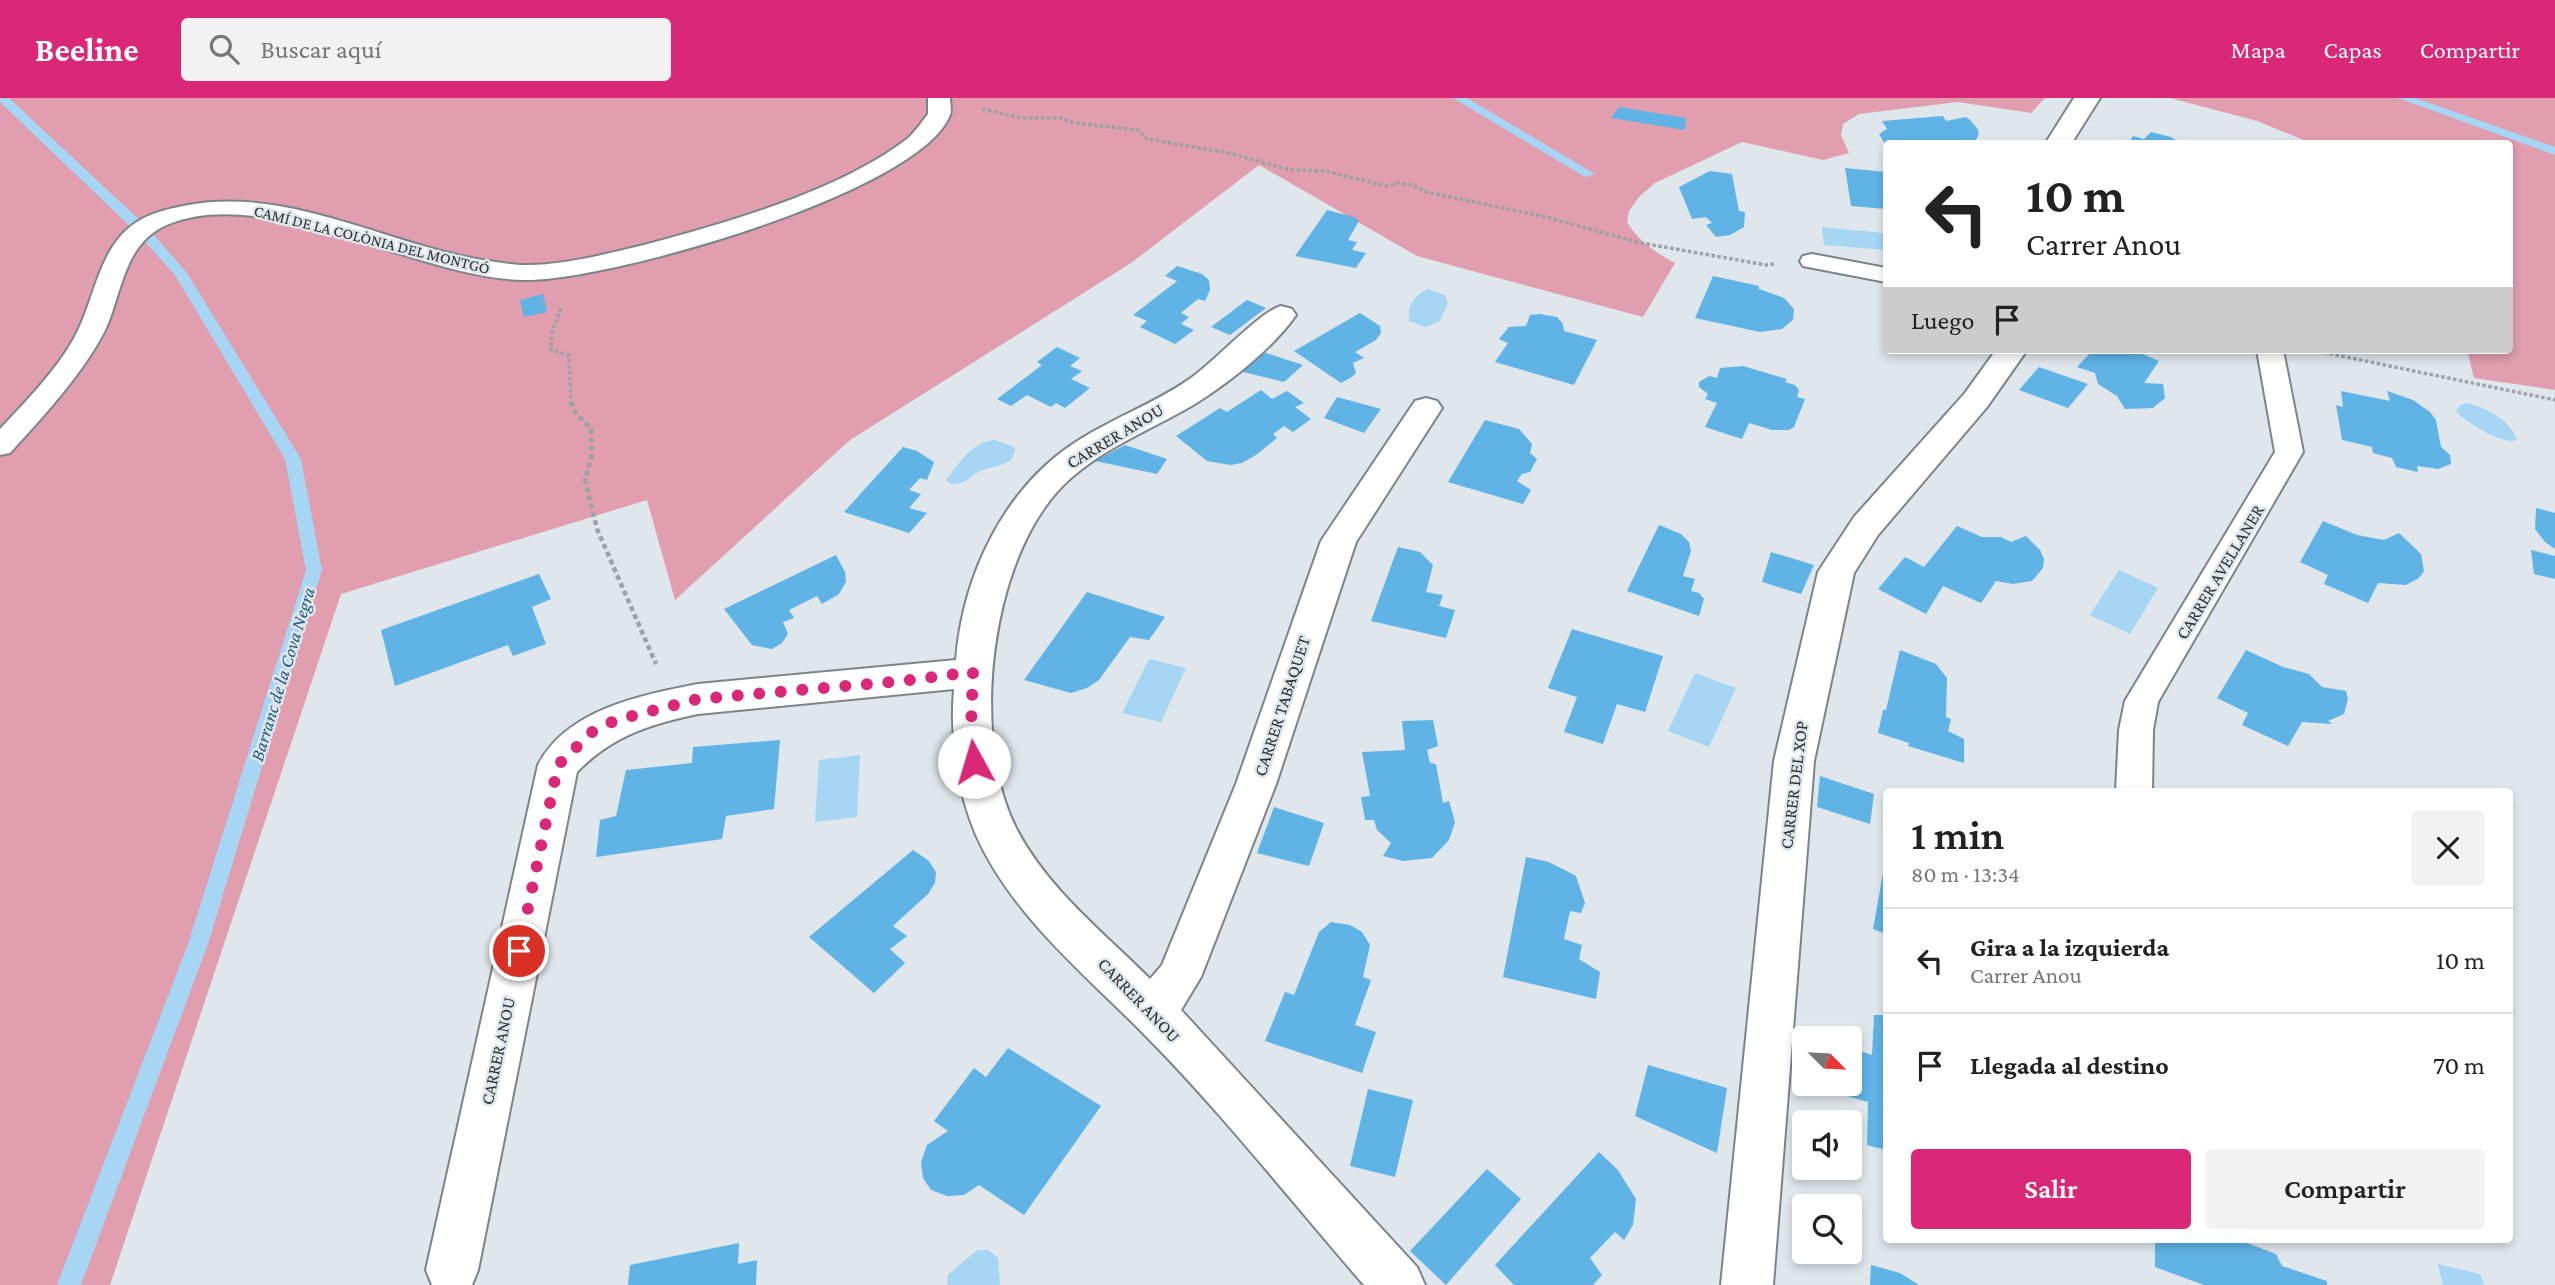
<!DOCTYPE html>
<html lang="es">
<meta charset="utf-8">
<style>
body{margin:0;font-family:"Crimson Pro",serif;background:#f2f2f2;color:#222;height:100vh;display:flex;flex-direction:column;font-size:26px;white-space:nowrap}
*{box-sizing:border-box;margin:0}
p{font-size:23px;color:#767676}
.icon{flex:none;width:38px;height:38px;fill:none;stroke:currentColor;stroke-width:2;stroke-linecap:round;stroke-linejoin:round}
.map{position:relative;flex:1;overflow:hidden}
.sheet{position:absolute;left:1883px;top:690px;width:630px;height:455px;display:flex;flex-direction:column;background:#fff;border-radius:7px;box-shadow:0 4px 10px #0003}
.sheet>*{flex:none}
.banner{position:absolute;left:1883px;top:42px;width:630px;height:214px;border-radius:7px;box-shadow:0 4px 10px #0003;background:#fff;color:#222;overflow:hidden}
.needle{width:46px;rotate:114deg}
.buttons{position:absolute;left:1792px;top:928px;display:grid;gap:14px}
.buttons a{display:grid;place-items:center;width:70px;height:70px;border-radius:7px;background:#fff;box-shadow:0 4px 10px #0003;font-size:35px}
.pin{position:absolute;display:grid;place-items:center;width:60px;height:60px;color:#fff;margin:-30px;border:4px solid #fff;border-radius:50%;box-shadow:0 2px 7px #0007}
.me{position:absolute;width:77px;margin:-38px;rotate:354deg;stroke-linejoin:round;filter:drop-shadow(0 0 5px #0008)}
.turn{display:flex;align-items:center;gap:24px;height:147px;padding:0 28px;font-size:32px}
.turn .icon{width:91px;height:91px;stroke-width:2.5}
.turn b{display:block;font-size:49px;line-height:60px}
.then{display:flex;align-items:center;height:66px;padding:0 28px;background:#0003;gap:14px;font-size:26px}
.round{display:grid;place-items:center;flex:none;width:74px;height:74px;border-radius:7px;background:#f2f2f2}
.head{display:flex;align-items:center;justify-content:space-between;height:119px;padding:0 28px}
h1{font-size:42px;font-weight:600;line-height:52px}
.cta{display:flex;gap:14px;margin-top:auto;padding:14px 28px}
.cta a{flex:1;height:80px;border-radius:7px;background:#db2777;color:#fff;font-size:28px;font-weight:600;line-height:80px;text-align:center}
.cta a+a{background:#f2f2f2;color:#222}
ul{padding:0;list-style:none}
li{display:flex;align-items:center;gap:21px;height:105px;padding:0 28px;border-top:2px solid #e0e0e0}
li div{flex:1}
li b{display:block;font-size:26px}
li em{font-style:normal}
header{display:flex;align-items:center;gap:42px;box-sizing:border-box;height:98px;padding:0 35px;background:#db2777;color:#fff}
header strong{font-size:33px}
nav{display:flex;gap:38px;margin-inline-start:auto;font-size:24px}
.search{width:490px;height:63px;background:#f2f2f2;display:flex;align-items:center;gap:18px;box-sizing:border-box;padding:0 24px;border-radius:7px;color:#767676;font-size:26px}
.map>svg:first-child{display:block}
.green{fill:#e09eaf}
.water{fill:#a6d6f4}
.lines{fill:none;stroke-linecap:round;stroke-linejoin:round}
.stream{fill:#a6d6f4;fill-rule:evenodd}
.building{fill:#5fb3e5}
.lane-casing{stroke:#7d8489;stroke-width:4}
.street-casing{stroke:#7d8489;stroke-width:4}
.path-far1{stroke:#9ca2a6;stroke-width:3.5;stroke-dasharray:3.5 2.5;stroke-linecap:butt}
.path{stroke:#9ca2a6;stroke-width:4.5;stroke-dasharray:5 3.5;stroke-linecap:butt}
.lane{fill:#fff;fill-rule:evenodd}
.street{fill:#fff;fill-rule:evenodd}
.route{stroke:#db2777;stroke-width:12;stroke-dasharray:0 21.6}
.labels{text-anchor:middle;stroke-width:5;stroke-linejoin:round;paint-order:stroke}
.far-street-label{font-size:16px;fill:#303335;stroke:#dfe7ec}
.street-label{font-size:18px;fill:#303335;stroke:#dfe7ec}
.water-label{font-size:19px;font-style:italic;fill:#1f5e80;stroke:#dfe7ec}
</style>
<header>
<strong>Beeline</strong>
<div class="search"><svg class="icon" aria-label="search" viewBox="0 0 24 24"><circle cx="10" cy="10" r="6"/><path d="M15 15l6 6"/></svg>Buscar aquí</div>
<nav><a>Mapa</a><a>Capas</a><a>Compartir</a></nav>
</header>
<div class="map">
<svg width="2555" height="1187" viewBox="0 0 2555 1187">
<rect width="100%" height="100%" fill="#dfe7ec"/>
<g class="green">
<path d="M0 0H2045L2031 15 1958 4 1859 16 1843 26 1841 37 1849 55 1823 62 1742 44 1655 85 1639 99 1629 113 1627 124C1638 143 1656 155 1675 165L1643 219 1417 158 1259 67 1131 165 850 342 675 502 647 402 341 496 110 1187H0Z"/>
<path d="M2170 0H2555V292L2474 280 2467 252H2510V46L2311 45 2257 23Z"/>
</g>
<g class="water">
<path d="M1822 129 1883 135 1886 152 1824 147Z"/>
<path d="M1428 191 1445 197 1448 205 1440 223 1426 229 1409 223C1407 208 1414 197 1428 191Z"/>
<path d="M2467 305C2487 310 2510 322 2517 342 2501 347 2469 325 2456 314L2460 307Z"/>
<path d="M995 342 1014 349 1015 354 1011 362C1002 368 993 369 983 372 969 377 970 386 951 386L946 382C959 365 973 343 995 342Z"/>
<path d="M2119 472 2158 490 2130 536 2090 517Z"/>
<path d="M1149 561 1186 570 1161 624 1122 615Z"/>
<path d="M1695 575 1736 590 1709 649 1668 633Z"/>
<path d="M860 657 857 719 815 724 819 662Z"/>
<path d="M977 1152H988L998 1160 1000 1187H947L948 1177Z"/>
<path d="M2438 1166 2480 1176 2484 1187H2443Z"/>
</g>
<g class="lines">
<g class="stream">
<path d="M0 0H9L147 129 187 175 301 361 322 472 208 846 81 1187H57L188 846 306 472 285 361 175 177 137 135 0 4Z"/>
<path d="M1453 0H1467L1595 76 1585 79Z"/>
<path d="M2398 0H2415L2555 49V57Z"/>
</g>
</g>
<g class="building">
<path d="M1619 9 1686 20 1685 32 1611 20Z"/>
<path d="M1943 18 1946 23 1966 19 1970 22 1977 30 1979 35 1976 42 1969 46H1885L1879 36 1887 31 1882 23Z"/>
<path d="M2151 34 2171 39 2181 46H2128L2133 38 2144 41Z"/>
<path d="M1845 70 1886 74V111L1851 108Z"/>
<path d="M1710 73 1732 76 1739 113 1745 114 1744 129 1730 137 1716 139 1706 127 1712 125 1706 119 1692 121 1679 89Z"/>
<path d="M1327 112 1354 119 1359 123 1348 142 1357 144 1352 152 1366 155 1356 170 1295 158Z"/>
<path d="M1177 168 1202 176 1209 182 1210 192 1205 203 1198 201 1181 215 1189 219 1181 226 1194 232 1175 246 1140 229 1147 223 1133 217 1177 183 1165 178Z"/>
<path d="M1713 178 1759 188V191L1784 200 1794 211 1793 222 1782 231 1760 234 1695 220Z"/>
<path d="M543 196 547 214 524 219 520 202Z"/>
<path d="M1247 202 1266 210 1230 237 1211 229Z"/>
<path d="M1360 215 1380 228 1381 235 1376 242 1355 254 1364 260 1353 265 1356 275 1352 279 1341 285 1294 253Z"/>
<path d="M1540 216 1557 219 1563 226 1564 233 1597 242 1574 287 1495 264 1508 245 1499 241 1509 229 1526 228 1530 217Z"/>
<path d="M1057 249 1080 260 1070 268 1082 273 1071 281 1090 290 1065 310 1056 305 1051 309 1027 297 1011 308 997 301 1042 267 1037 264Z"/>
<path d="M2093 252H2142L2140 255 2159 263 2144 285 2163 286 2165 300 2153 310 2125 311 2117 298 2098 286 2095 275 2077 269Z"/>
<path d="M1263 254 1303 267 1284 284 1239 273Z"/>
<path d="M1743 268 1787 281 1785 284 1795 287 1799 292 1797 299 1805 301 1794 329 1789 332H1772L1749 325 1742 341 1705 329 1717 305 1705 301 1708 296 1699 289V284L1709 278 1717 280 1720 270Z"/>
<path d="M2039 269 2088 286 2068 310 2019 292Z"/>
<path d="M1261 292 1272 301 1287 293 1304 305 1295 309 1311 321 1293 334 1284 328 1273 336 1277 340 1256 357 1242 365 1230 367 1207 363 1176 338 1220 310 1227 314Z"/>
<path d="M2341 293 2390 303 2387 293 2413 302 2430 314 2436 322 2441 349 2450 357 2451 366 2438 371 2417 368 2418 374 2396 369 2392 360 2373 355 2372 349 2342 342 2336 307 2343 309Z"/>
<path d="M1337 299 1381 311 1364 335 1324 320Z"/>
<path d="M1485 322 1519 331 1532 346 1530 355 1537 361 1530 374 1522 376 1517 383 1531 392 1523 406 1448 384Z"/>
<path d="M1125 347 1167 361 1157 376 1095 363Z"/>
<path d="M903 349 917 353 934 364 927 382 920 380 909 392 921 396 909 410 927 415 909 435 844 414Z"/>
<path d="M2536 410 2555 415V451L2545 444 2535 431Z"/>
<path d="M2323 423 2357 437 2384 442 2399 435 2421 456 2424 473 2419 480 2406 487 2378 485 2368 505 2324 486 2328 477 2300 464Z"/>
<path d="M1659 427 1681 436 1689 444 1691 453 1683 478 1695 481 1691 493 1699 495 1704 501 1699 518 1627 493Z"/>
<path d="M1957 428 1982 439H2001L2011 444 2026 438 2040 452 2044 461 2043 470 2032 483 2013 486 1996 483 1981 505 1943 488 1926 516 1878 491 1905 459 1924 469Z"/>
<path d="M1398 449 1420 454 1433 467 1426 494 1443 497 1439 508 1455 512 1446 540 1371 523Z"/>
<path d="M2531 452 2555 458V481L2534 476Z"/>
<path d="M1771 454 1814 467 1801 496 1762 484Z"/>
<path d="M836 457 845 474 846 484 839 496 822 506 817 498 789 512 794 520 783 524 788 536 782 545 772 551 752 547 724 511Z"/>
<path d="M539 476 551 501 532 509 546 546 513 558 508 547 395 588 381 532Z"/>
<path d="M1087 494 1165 519 1149 542 1130 539 1099 582 1087 590 1071 595 1024 582Z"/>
<path d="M1572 531 1663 558 1645 614 1617 606 1603 646 1564 634 1577 599 1548 590Z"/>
<path d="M1900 552 1936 566 1947 580 1946 619 1951 621 1948 633 1964 641V665L1908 648 1909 645 1878 635 1883 612H1886Z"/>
<path d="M2246 552 2283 569 2309 576 2322 589 2346 593 2348 601 2344 616 2328 623 2332 626 2302 624 2288 648 2242 627 2248 615 2217 600Z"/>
<path d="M1433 622 1438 648 1427 652 1430 665 1436 666 1443 705 1449 703 1455 724 1449 742 1432 760 1403 763 1383 758 1391 745 1377 732 1374 722H1365L1361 699 1370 698 1362 654 1405 652 1402 623Z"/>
<path d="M780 642 774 711 726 718 722 741 596 759 600 722 616 718 626 672 692 665 693 649Z"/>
<path d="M1820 678 1874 696 1870 726 1817 709Z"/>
<path d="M1274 709 1324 725 1309 768 1257 755Z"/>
<path d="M913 752 929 763 936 774 935 785 928 796 893 828 907 838 890 851 905 865 874 895 809 839Z"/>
<path d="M1526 759 1549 764 1576 778 1585 805 1581 815 1570 813 1564 841 1582 847 1579 861 1600 874 1596 901 1503 879Z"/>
<path d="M1885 764H1886V836L1873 831Z"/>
<path d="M1331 824 1350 827 1362 834 1370 847 1363 879 1371 882 1355 927 1376 934 1362 975 1265 943 1285 894 1294 897 1319 834Z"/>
<path d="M1874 917H1886V1052L1867 1047 1868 1004 1838 995V985H1850V950L1872 957Z"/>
<path d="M1008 950 1101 1008 1024 1117 979 1087 964 1097 947 1098 931 1092 923 1080 921 1064 927 1047 948 1033 934 1023 974 970 986 979Z"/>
<path d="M1648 967 1727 990 1717 1055 1635 1018Z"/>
<path d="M1368 991 1413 1002 1395 1079 1350 1068Z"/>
<path d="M1599 1054 1618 1072 1636 1101 1633 1127 1624 1142 1615 1134 1590 1160 1602 1177 1593 1187H1514L1495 1167Z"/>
<path d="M1487 1071 1521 1101 1446 1187 1410 1153Z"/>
<path d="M2155 1141H2244V1144L2276 1156 2282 1168 2327 1183V1187H2204L2155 1169Z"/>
<path d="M739 1145 738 1166 757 1162 756 1187H628L630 1167Z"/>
<path d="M1871 1167 1900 1175 1919 1187H1870Z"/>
</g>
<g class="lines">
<g class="lane-casing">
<g id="lane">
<path d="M928 0H950C950 5 952 12 950 17 920 95 605 184 524 182 420 181 267 86 169 126 127 143 123 186 109 223 104 236 97 247 90 258 67 293 38 324 10 355L0 357V331C26 303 54 275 73 242 96 203 97 145 142 121 155 114 169 111 183 108 286 87 383 145 482 162 496 164 512 167 526 167 565 167 606 156 644 147 727 125 839 93 907 41 915 34 922 24 928 16Z"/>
<path d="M1812 156 1886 170V184L1803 168 1800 163 1803 158Z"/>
<path d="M2257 252H2283L2303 354 2158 604 2153 632 2152 693H2116L2119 632 2125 603 2275 354Z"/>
</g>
</g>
<g class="street-casing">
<g id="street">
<path d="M2074 0H2100L2071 46H2045Z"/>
<path d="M1281 208 1292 211 1296 217C1271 253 1218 294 1179 315 1142 335 1103 352 1071 380 990 450 968 639 1017 732 1048 791 1104 835 1150 881L1162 867 1236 686 1321 443 1415 303 1426 300 1437 303 1442 310 1356 444 1276 686 1201 879 1181 912 1417 1169 1425 1187H1364C1290 1102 1219 1011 1139 931 1081 873 1010 814 976 737 957 692 950 640 954 591L698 616C650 626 612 638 577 674L478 1172 472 1187H432L426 1172 538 667C567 611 642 597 698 586L956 562C963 476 1005 388 1079 342 1115 319 1156 305 1191 280 1213 265 1261 213 1281 208Z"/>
<path d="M1996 252H2027L1987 309 1878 437 1854 475 1814 663 1773 1187H1721L1774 663 1818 474 1854 419 1965 295Z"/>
</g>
</g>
<g class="path-far1">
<path d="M982 11 1022 20H1061L1075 25 1138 32 1147 41 1229 55 1290 72 1325 73 1387 88 1398 85 1412 87 1427 94 1550 120 1636 144 1766 167 1775 166"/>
<path d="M561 210 553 231 550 251 569 258 571 305"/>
<path d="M2312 252 2555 302"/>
</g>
<path class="path" d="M571 304 575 314 591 331 592 356 585 381 597 431 656 566"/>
<use href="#lane" class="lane"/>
<use href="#street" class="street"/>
</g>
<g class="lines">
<path class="route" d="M519 853 558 667 592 634 616 622 698 601 903 583 973 574 971 631 974 664"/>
</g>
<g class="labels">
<g class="far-street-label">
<text transform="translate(372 141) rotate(14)" y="6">CAMÍ DE LA COLÒNIA DEL MONTGÓ</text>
</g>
<g class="street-label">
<text transform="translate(1115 338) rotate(-31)" y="6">CARRER ANOU</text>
<text transform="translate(2220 474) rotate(-59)" y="6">CARRER AVELLANER</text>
<text transform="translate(1282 608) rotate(-72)" y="6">CARRER TABAQUET</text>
<text transform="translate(1794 687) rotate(-83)" y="6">CARRER DEL XOP</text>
<text transform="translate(1139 902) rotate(46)" y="6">CARRER ANOU</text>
<text transform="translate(498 953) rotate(-78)" y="6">CARRER ANOU</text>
</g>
<g class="water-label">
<text transform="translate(282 576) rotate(-73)" y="7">Barranc de la Cova Negra</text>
</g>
</g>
</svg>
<div class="buttons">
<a><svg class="needle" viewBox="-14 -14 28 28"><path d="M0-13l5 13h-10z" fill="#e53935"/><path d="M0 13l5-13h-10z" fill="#767676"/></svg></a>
<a><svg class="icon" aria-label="sound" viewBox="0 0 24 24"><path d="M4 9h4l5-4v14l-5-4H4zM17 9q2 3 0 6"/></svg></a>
<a><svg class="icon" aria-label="search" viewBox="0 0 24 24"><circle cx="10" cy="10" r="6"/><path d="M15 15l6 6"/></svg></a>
</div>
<div class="pin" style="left:519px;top:853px;background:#d93025"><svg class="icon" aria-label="arrive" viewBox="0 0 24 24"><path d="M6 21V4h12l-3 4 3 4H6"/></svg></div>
<svg class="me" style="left:974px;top:664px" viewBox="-20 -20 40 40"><circle r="19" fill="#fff"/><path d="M0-13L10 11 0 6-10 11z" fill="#db2777"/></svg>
<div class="banner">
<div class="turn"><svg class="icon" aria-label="left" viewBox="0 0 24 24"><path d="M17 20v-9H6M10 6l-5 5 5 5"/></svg><div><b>10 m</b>Carrer Anou</div></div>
<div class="then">Luego<svg class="icon" aria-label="arrive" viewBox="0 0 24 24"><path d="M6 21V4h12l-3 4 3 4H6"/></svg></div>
</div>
<section class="sheet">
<div class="head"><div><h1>1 min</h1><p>80 m · 13:34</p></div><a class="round"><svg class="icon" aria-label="close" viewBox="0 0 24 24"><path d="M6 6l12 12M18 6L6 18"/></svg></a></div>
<ul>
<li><svg class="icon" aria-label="left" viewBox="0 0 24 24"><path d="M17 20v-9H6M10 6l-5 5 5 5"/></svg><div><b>Gira a la izquierda</b><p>Carrer Anou</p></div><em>10 m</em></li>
<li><svg class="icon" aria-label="arrive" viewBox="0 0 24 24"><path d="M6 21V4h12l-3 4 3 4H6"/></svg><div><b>Llegada al destino</b></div><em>70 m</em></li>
</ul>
<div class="cta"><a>Salir</a><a>Compartir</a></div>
</section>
</div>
